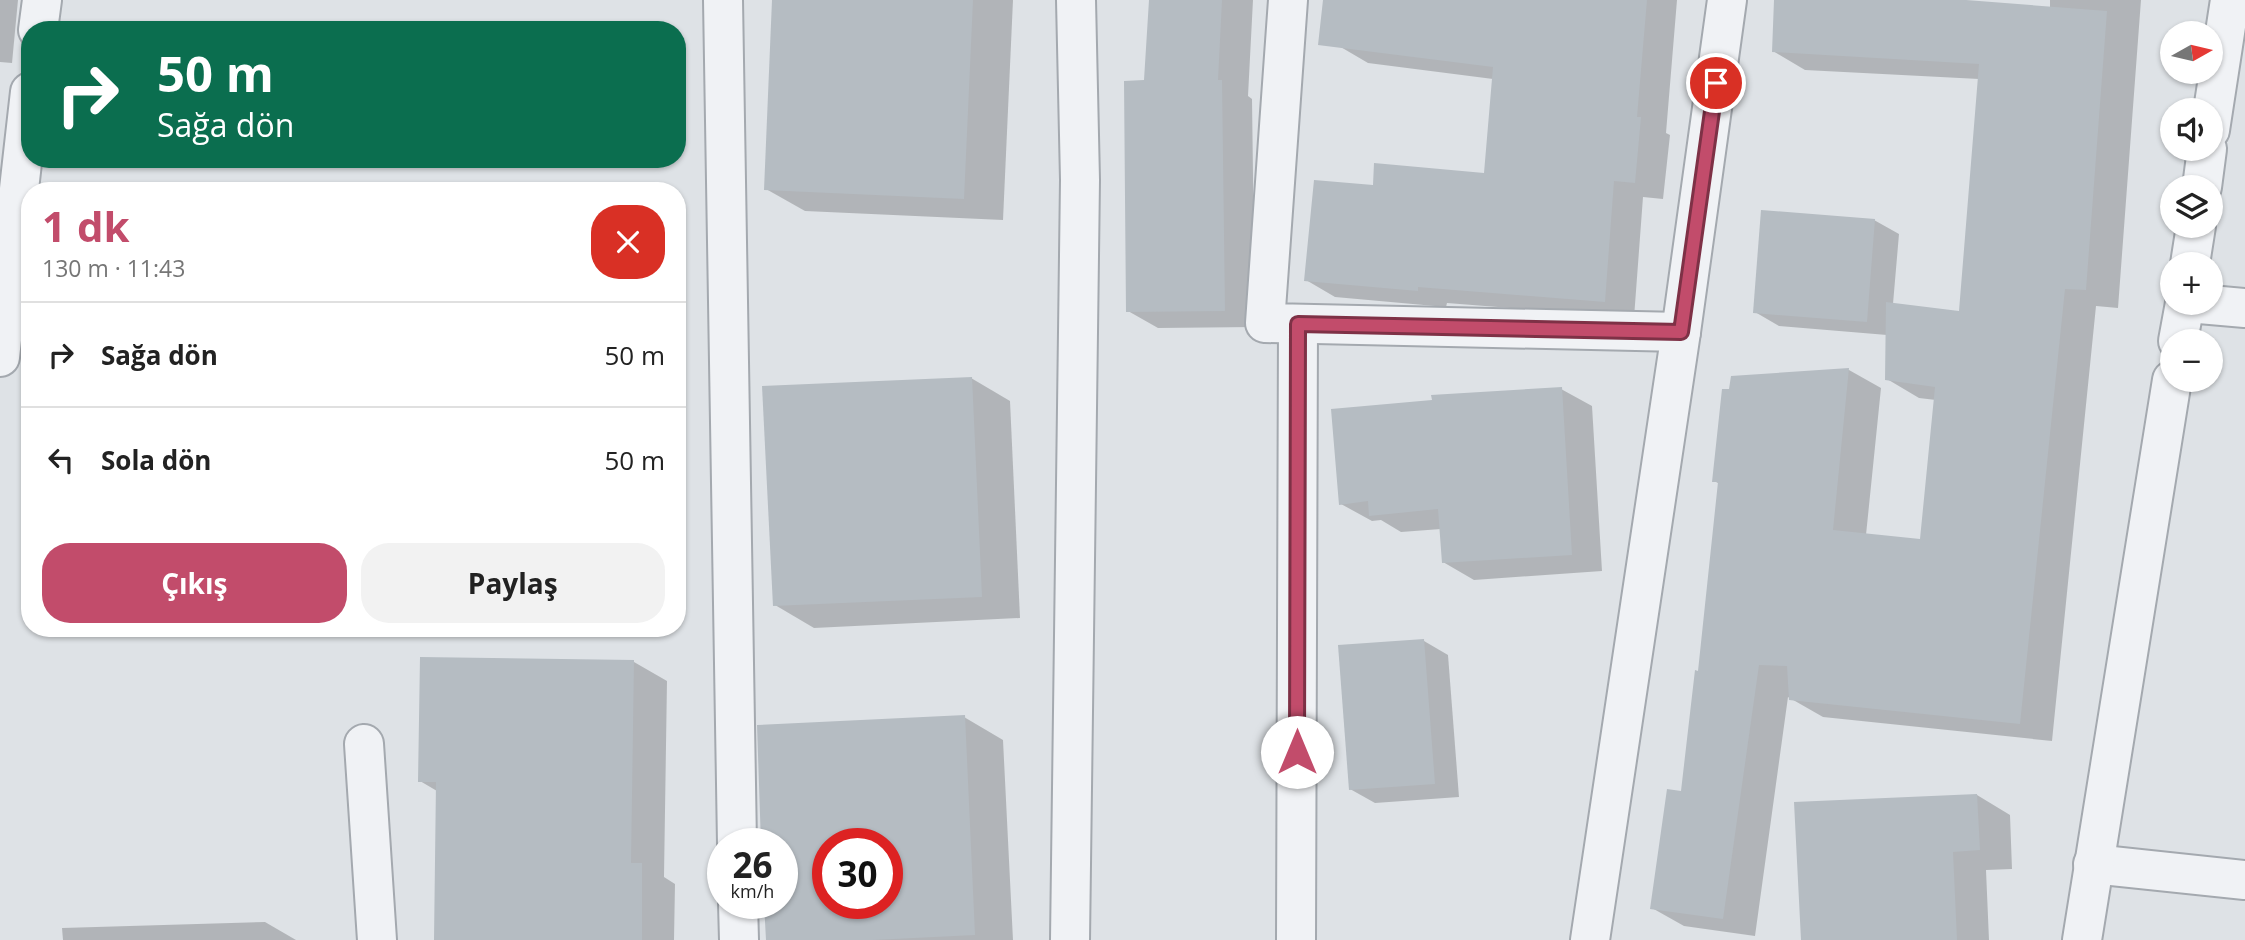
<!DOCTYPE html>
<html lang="tr">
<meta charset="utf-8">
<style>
body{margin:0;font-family:"Open Sans",sans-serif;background:#f2f2f2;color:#222;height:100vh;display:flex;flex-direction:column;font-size:26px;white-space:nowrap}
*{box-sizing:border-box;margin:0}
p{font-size:23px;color:#767676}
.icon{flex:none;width:38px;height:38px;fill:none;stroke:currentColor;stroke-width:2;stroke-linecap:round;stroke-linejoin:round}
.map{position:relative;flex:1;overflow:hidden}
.side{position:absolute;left:21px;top:182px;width:665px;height:455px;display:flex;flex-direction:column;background:#fff;border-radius:28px;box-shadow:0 2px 5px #0004}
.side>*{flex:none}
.guide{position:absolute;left:21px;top:21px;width:665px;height:147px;border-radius:28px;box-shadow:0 2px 5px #0004;background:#0b6e4f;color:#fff;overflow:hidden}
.needle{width:46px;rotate:82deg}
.fabs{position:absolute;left:2160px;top:21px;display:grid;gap:14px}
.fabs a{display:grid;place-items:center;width:63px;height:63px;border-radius:50%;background:#fff;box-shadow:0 2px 5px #0004;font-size:35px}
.speed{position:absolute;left:707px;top:828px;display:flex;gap:14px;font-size:35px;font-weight:700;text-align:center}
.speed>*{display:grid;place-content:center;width:91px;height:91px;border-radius:50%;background:#fff;box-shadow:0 2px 5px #0004;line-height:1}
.speed small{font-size:18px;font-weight:400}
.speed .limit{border:10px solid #d22;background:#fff;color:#111}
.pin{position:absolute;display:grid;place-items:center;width:60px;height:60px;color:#fff;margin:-30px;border:4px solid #fff;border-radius:50%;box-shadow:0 2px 7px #0007}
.me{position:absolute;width:77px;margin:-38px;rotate:0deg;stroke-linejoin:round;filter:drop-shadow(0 0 5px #0008)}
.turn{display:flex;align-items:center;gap:24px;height:147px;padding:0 21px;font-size:32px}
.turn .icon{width:91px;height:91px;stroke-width:2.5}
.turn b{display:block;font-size:49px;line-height:60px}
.round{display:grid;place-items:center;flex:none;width:74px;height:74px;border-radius:28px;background:#f2f2f2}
.summary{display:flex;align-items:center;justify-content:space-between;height:119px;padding:0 21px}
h1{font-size:42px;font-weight:700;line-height:52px;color:#c24c6b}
.primary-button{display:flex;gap:14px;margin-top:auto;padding:14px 21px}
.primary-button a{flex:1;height:80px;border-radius:28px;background:#c24c6b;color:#fff;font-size:28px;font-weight:700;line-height:80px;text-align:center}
.primary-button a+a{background:#f2f2f2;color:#222}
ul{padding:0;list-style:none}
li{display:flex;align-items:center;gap:21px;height:105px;padding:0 21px;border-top:2px solid #e0e0e0}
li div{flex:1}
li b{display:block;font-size:26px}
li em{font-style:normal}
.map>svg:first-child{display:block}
.shadow{fill:#0003;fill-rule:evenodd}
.building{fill:#b5bcc2;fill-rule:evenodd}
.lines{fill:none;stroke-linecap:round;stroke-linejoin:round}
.minor-casing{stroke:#a4a9af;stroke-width:42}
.minor{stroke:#f0f2f5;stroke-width:38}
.route-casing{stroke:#7e3146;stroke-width:18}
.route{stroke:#c24c6b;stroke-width:12}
</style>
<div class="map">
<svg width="2245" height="940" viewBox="0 0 2245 940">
<rect width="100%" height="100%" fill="#dee2e6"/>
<g class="shadow">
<path d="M0 0H18L12 63 0 62Z"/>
<path d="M774 0H1013L1003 220 805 211 766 189Z"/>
<path d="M1151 0H1253L1248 96 1252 99 1255 327 1158 328 1128 311Z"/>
<path d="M1346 0H1677L1666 133 1670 135 1663 199 1643 197 1634 318 1447 303 1446 307 1335 297 1306 280 1374 187 1486 175 1493 79 1368 63 1339 46Z"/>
<path d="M1776 0H1944L2050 8V0H2141L2118 308 2096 306 2052 741 1823 717 1788 697 1755 936 1684 926 1652 908 1683 793 1699 673 1720 484 1714 481 1732 378 1849 370 1881 388 1866 535 1922 541 1936 400 1919 398 1887 379V335L1779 326 1755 312 1874 220 1899 234 1893 304 1961 313 1979 79 1805 70 1773 51Z"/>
<path d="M971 378 1010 401 1020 618 814 628 775 605Z"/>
<path d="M1561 389 1592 406 1602 571 1474 580 1443 562 1441 529 1401 532 1381 520 1372 521 1341 504 1433 401Z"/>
<path d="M1424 641 1448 655 1459 797 1375 803 1350 789Z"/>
<path d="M634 662 667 681 664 877 675 884 674 940H436L437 791 420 781Z"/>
<path d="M964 717 1003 740 1013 940H768L766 903H782V844ZM828 844H887V903H828Z"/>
<path d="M1977 795 2010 815 2012 869 1986 870 1989 940H1803Z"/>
<path d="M265 922 296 940H63L62 928Z"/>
</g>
<g class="building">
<path d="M772 0H973L964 199 764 190Z"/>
<path d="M1149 0H1222L1218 80H1222L1225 311 1126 312 1124 81 1144 80Z"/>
<path d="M1323 0H1647L1637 117H1641L1635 183 1614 181 1605 302 1418 287V291L1304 281 1314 180 1373 185 1374 163 1484 173 1493 67 1318 45Z"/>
<path d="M1774 0H1966L2107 11 2086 290 2065 289 2020 724 1789 700 1787 666 1759 665 1723 919 1650 909 1667 789 1681 791 1695 670 1698 671 1718 482H1712L1722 389H1729L1731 376 1849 368 1833 530 1920 539 1935 387 1885 380 1886 302 1959 311 1979 64 1772 52Z"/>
<path d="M1761 210 1875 219 1867 322 1753 313Z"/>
<path d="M972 377 982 597 773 606 762 386Z"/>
<path d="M1562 387 1572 555 1442 563 1438 509 1369 516 1368 501 1339 505 1331 409 1432 400 1431 395Z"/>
<path d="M1424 639 1435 784 1349 790 1338 645Z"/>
<path d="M420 657 634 660 631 863H642V940H434L436 782H418Z"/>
<path d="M965 715 975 935 873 940H766L764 903H782V844H761L757 725ZM828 844H887V903H828Z"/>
<path d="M1977 794 1980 850 1953 852 1957 940H1801L1794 802Z"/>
</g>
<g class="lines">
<g class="minor-casing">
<g id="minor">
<path d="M723 0 737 844"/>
<path d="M1288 0 1265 323 1681 332"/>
<path d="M38 30 42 0"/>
<path d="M2210 130 2230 0"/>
<path d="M2202 187 2207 149"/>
<path d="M2190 264 2196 226"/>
<path d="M2188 303 2245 308"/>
<path d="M2178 341 2185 303"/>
<path d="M0 357 30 92"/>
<path d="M364 744 377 940"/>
<path d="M2093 864 2245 880"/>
<path d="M738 903 739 940"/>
<path d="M1070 940 1080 180 1076 0"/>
<path d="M1296 940 1298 324"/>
<path d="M1590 940 1681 332 1727 0"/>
<path d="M2082 940 2172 380"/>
</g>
</g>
<use href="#minor" class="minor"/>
</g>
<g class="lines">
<g class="route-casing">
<path id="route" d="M1297 752 1298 324 1681 332 1716 83"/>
</g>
<use href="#route" class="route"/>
</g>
</svg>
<div class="fabs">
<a><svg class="needle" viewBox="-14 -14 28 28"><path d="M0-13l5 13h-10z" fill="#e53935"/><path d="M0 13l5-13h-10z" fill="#767676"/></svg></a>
<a><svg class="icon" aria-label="sound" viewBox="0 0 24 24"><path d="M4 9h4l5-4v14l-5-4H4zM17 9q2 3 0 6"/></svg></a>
<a><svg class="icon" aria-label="layers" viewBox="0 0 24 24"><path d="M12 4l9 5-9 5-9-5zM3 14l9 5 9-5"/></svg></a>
<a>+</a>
<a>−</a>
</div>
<div class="speed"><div>26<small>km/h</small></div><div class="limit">30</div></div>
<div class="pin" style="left:1716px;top:83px;background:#d93025"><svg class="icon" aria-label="arrive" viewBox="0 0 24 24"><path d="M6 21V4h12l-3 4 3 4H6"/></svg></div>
<svg class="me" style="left:1297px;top:752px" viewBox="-20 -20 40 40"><circle r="19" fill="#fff"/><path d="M0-13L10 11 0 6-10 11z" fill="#c24c6b"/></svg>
<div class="guide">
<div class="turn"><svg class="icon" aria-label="right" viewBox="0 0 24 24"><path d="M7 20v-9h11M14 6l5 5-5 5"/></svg><div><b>50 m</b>Sağa dön</div></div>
</div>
<section class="side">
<div class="summary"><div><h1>1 dk</h1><p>130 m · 11:43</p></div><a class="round" style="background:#d93025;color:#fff"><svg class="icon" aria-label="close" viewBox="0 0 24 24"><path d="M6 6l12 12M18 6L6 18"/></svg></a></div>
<ul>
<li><svg class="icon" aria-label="right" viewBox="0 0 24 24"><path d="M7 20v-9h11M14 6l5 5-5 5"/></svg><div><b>Sağa dön</b></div><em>50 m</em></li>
<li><svg class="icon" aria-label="left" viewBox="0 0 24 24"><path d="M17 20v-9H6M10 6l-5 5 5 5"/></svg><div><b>Sola dön</b></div><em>50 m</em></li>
</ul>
<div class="primary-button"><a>Çıkış</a><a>Paylaş</a></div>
</section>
</div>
